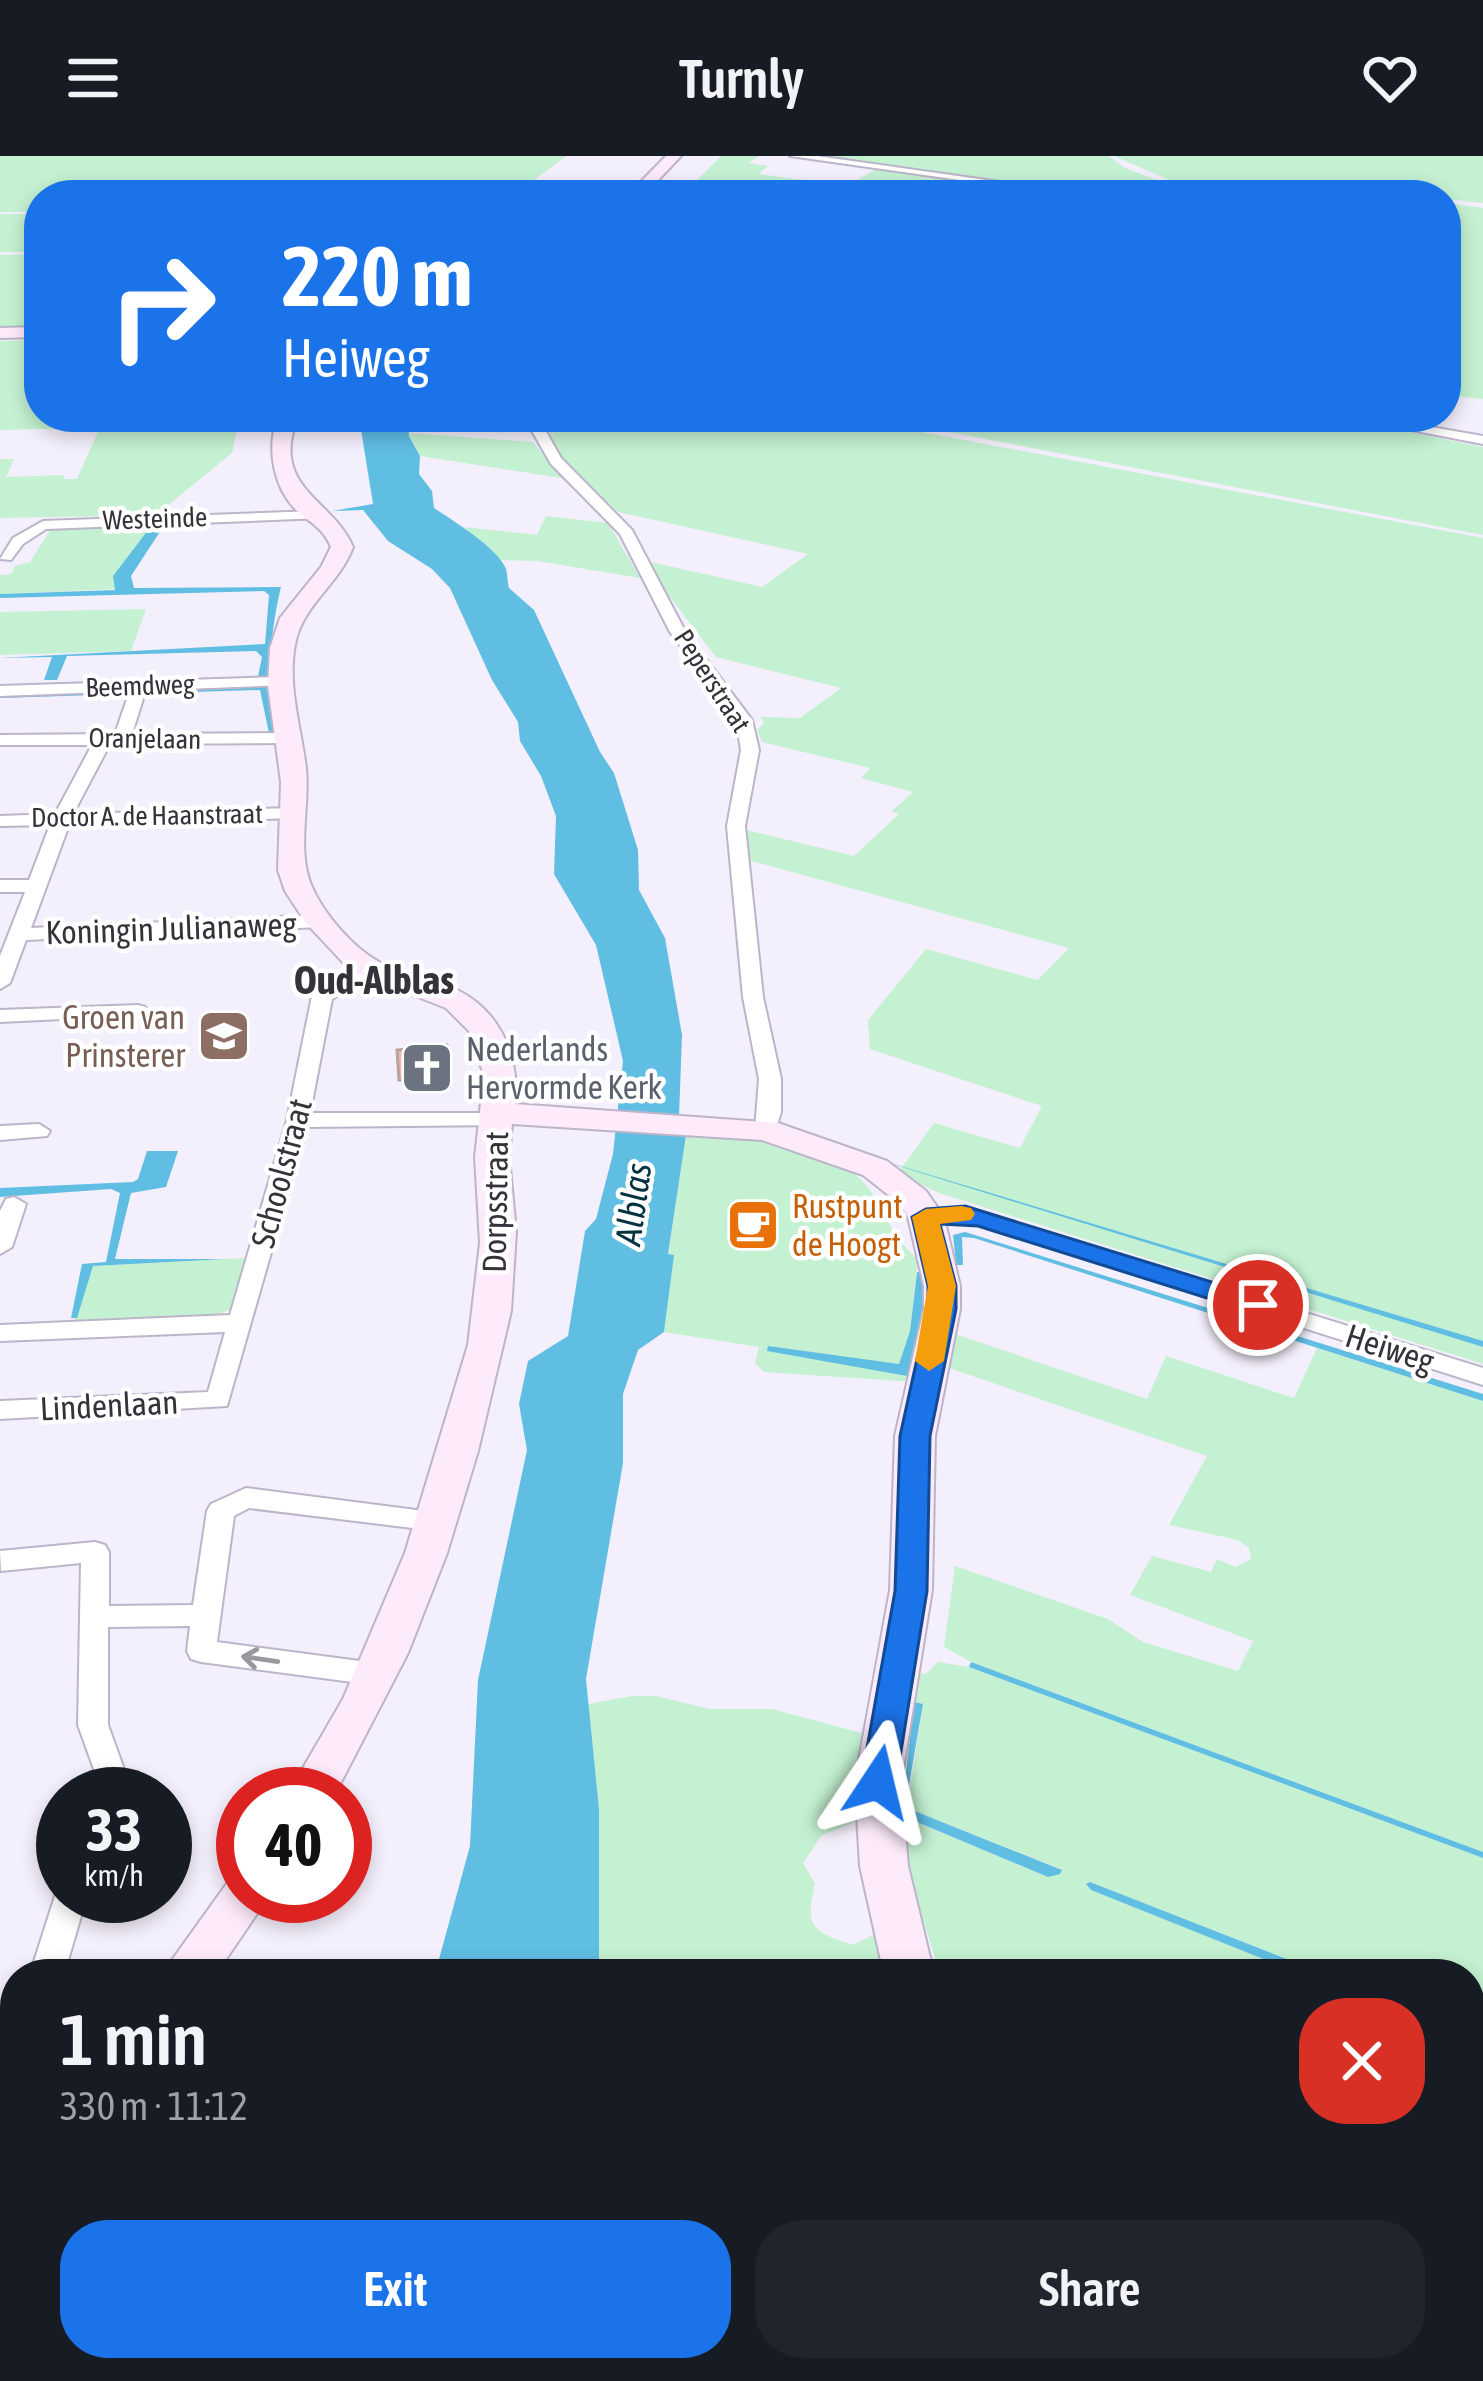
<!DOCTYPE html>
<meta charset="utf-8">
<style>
body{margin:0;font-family:"Asap Condensed",sans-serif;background:#20242c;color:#f1f3f6;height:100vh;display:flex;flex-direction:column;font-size:45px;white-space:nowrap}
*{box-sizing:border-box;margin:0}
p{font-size:39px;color:#9ea1a6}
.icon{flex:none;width:66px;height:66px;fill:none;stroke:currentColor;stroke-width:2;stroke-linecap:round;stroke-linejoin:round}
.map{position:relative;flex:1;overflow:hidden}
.details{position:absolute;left:0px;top:1803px;width:1485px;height:423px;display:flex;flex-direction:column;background:#171b24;border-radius:48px 48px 0 0;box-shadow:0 6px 18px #0003}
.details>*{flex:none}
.banner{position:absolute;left:24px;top:24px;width:1437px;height:252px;border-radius:48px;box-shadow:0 6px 18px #0003;background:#1a73e8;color:#fff;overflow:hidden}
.speed{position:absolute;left:36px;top:1611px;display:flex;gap:24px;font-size:60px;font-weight:700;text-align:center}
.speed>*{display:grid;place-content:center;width:156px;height:156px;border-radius:50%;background:#171b24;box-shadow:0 6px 18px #0003;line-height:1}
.speed small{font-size:30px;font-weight:400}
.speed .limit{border:18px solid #d22;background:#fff;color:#111}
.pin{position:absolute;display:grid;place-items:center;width:102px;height:102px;color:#fff;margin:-51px;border:6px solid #fff;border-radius:50%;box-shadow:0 3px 12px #0007}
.me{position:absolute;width:132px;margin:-66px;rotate:10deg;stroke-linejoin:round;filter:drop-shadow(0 0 9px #0008)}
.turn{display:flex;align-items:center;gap:42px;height:252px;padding:0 60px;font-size:54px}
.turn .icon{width:156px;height:156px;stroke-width:2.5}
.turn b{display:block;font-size:84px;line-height:102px}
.round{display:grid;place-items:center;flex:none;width:126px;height:126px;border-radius:48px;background:#20242c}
.overview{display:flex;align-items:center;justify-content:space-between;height:204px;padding:0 60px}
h1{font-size:72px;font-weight:600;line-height:90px}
.button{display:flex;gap:24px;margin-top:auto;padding:24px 60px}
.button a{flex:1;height:138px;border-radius:48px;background:#1a73e8;color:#fff;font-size:48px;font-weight:600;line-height:138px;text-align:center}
.button a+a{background:#20242c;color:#f1f3f6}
header{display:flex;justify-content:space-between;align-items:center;height:156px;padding:0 60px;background:#171b24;font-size:54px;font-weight:600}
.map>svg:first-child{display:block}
.green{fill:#c4f1d1}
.water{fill:#60bee3}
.building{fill:#f8b3aa;stroke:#baa19d;stroke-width:3}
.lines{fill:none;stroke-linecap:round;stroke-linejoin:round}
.street-casing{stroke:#bcb5ca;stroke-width:4}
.secondary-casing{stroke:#bcb5ca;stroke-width:4}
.street{fill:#fff;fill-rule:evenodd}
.secondary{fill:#fdebfb;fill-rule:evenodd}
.oneway{stroke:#9a989c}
.route{fill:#1a73e8;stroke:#114b97;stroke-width:3}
.slow{fill:#f59e0b}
.labels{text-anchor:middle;stroke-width:9;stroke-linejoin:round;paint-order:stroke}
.far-street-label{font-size:27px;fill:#35323a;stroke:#fff}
.street-label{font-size:33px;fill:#35323a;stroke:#fff}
.education-label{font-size:33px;fill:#785e54;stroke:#fff;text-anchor:end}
.worship-label{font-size:33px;fill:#5b616d;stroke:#fff;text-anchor:start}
.food-label{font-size:33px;fill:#c56008;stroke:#fff;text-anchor:start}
.water-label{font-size:36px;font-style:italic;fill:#053241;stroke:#fff}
.quarter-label{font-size:39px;font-weight:bold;fill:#35323a;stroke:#fff}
</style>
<header><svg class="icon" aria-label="menu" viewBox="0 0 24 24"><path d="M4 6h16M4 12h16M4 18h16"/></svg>Turnly<svg class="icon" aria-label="heart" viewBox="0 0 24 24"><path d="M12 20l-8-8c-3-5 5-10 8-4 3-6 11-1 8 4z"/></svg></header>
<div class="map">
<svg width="1483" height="2225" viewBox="0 0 1483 2225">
<rect width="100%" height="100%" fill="#f4effc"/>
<g class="green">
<path d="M0 0H566L514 39H39V56H0Z"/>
<path d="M721 0H759L748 7 768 10 758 18 848 30 877 12 1075 39H682Z"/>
<path d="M814 0H1109L1125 12 1196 39H1103Z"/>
<path d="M1114 0H1483V47L1446 43V39L1376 35 1372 39H1204Z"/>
<path d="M1446 47 1483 52V243L1446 239Z"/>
<rect x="0" y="58" width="39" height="38"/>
<path d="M39 98V117L32 129 39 130V170L0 171V99Z"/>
<path d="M39 184V261H186L185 265 162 270 0 274V185Z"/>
<path d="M543 261H842L1483 382V1208L939 1037 898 1017 934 967 1020 992 1042 950 870 893 868 864 926 793 1038 824 1069 792 748 704 742 673 854 700 899 658 892 655 913 636 861 622 870 612 762 586 757 574 764 567 761 561 800 562 841 532 716 501 666 436 651 406 762 431 808 398 618 356 561 301Z"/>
<path d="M871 261H1345L1483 288 1371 268 1483 291V379Z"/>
<path d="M237 272 232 297 156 359 0 362V303H14L6 321 64 319 63 323H77L98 276Z"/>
<path d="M408 277 533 286 562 322 420 300Z"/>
<path d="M546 360 608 367 640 422 537 405 499 404 464 371 537 379Z"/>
<path d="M155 365 115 433 0 438V419L11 418 15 410 30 406 51 373Z"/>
<path d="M146 453 131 495 0 499V456Z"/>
<path d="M687 973C736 982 831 988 865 1028 890 1056 885 1076 918 1103L910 1175 899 1208 767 1195 884 1213 894 1218 914 1207 915 1226 764 1216 755 1207 759 1191 664 1176 673 1099H668Z"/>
<path d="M245 1102 230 1154 208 1161 75 1164 93 1110Z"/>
<path d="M949 1176 1147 1243 1166 1200 1294 1242 1317 1192 1483 1245V1696L971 1506 944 1491 955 1410 1108 1463 1143 1486 1238 1515 1253 1485 1130 1439 1152 1400 1211 1416 1217 1403 1235 1411 1251 1403 1249 1392 1238 1384 1169 1369 1207 1300 940 1209Z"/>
<path d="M938 1506 969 1511 1483 1702V1880L1470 1875V1818H1325L1090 1726 1087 1728 1091 1734 1301 1818H940L912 1728 905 1661 1048 1721 1061 1713 912 1654 908 1647 923 1548 914 1546 915 1516 926 1518Z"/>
<path d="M632 1540H656L710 1553H772L869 1579 864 1662 822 1679 803 1707 815 1728C804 1772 813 1776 853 1789L877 1777 894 1818H599V1653L588 1548Z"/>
<path d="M1470 1884 1483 1890V2207L1470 2202Z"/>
<path d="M972 2211H1199L1232 2225H969Z"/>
</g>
<g class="water">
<path d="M359 261H408L409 280 420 300 419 318 432 335 434 352C452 364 499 393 506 413 508 419 507 426 509 432L534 454 600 596 614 617 638 694 639 734 665 782 682 879 679 961 687 973 668 1098 674 1099 664 1176 638 1194 623 1238V1307L586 1523 599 1653V1818H435L470 1690 478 1524 527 1294 519 1248 528 1205 568 1180 585 1075 596 1063 613 998 623 905 596 789 554 718 556 660 541 620 520 585 518 566 492 524 450 432 432 413 388 385 363 354 332 355 373 348Z"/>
<path d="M155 365H167L131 420 134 432 281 431C269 481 267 526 276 576L269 577 260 534 0 542V538L256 530 262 501 256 495 67 500 57 524H44L52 501 0 502 265 488 269 439 264 435 0 442V438L115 434 113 420Z"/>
<path d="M147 995H178L166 1031 131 1037 115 1103H226L93 1110 77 1162H71L82 1108 106 1106 120 1037 111 1033 0 1041V1032L133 1026 138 1023Z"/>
<path d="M887 1006 1483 1185V1191L902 1011Z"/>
<path d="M965 1076 1483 1238V1245L974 1082 962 1081 963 1109H956L953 1079Z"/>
<path d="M917 1116 926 1117 931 1137 907 1220 767 1195 768 1190 899 1208 910 1175Z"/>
<path d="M971 1506 1483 1696V1702L969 1511Z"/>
<path d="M914 1546 923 1548 909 1629 912 1654 1062 1714 1060 1718 1048 1721 905 1661 902 1652Z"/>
<path d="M1090 1726 1325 1818H1301L1091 1734 1086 1728Z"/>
<path d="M437 2211H597L598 2225H437Z"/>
</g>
<path class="building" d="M447 889 451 920 447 928 436 927V934L406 932V924H399L397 894Z"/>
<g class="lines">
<g class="street-casing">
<g id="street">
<path d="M790 0H817L1093 39H1065Z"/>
<path d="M524 261H538L561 302 632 374 685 475 752 564 759 594 745 670 763 841 781 923V956L774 979H758L755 974 759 923 743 841 727 670 741 594 736 564 670 476 620 378 551 308Z"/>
<path d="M1344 261H1373L1483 280V288Z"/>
<path d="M317 355 322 356V362L46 373 23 388 11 404 0 403 13 382 43 365Z"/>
<path d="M280 521 288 526 286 529 0 540V530Z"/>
<path d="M135 538 143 543 132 578 290 577 299 582 290 587 110 588 73 658 295 652 304 657 295 662 69 669 31 772 320 759 330 765 320 771 26 784 10 827 0 833V800L25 736H0V724H29L50 669 0 670V660L55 658 92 589H0V579L115 578 127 543Z"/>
<path d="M368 808 378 814 375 818 332 843 310 957H496L507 964 504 969 307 971 227 1250 0 1263V1245L208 1236 225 1176 0 1185V1169L230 1159 287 964 312 840Z"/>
<path d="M138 849 145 851 148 855 145 859 0 866V854Z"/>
<path d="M39 968 50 975 47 980 0 984V970Z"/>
<path d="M14 1041 26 1048 12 1091 0 1098V1055L6 1043Z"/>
<path d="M965 1051 1483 1212V1229L980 1069C959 1064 930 1074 914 1061L926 1054Z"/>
<path d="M246 1332 447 1358 451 1365 447 1372 437 1375 249 1352 234 1360 217 1486 375 1507 385 1510 390 1518 385 1526 375 1529 201 1506 191 1503 187 1495 190 1470 108 1471V1569L125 1616 118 1638H88L95 1616 78 1569 81 1407 1 1415 0 1395 95 1386 105 1389 109 1396V1450L193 1449 207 1355 211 1348Z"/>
<path d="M63 1729V1740H87L64 1818H30L55 1740Z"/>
<rect x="0" y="1859" width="15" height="30"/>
</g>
</g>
<g class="secondary-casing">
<g id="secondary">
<path d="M666 0H681L644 39H628Z"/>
<path d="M39 171V181L0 182V172Z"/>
<path d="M278 261H298C269 332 332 342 353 391 340 427 305 447 296 484 286 527 301 570 306 612 310 650 296 695 312 731 324 758 352 791 379 806 400 818 425 822 448 830 498 849 520 898 515 948L778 967 887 1005 926 1035 944 1061 960 1130V1153L935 1280 932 1434 901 1626 908 1710 934 1818H884L860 1710 855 1626 890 1434 895 1280 924 1153V1130L908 1061 901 1049 863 1019 762 984 512 968 509 1001 516 1076 511 1155 478 1295 447 1397 408 1497 335 1638H288L343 1543 405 1397 468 1189 480 1087 475 1001 484 919 469 875 446 852 351 815 306 767 285 735 278 714 281 626 268 530 270 492 280 462 321 411 331 391C323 372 312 368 297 355 273 332 266 291 278 261Z"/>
<path d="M243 1720V1740H269L216 1818H162L228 1726Z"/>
<path d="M15 2050V2124L0 2130V2056Z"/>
<path d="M913 2211H971L967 2225H909Z"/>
</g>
</g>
<use href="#street" class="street"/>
<use href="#secondary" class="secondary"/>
</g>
<defs><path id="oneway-shaft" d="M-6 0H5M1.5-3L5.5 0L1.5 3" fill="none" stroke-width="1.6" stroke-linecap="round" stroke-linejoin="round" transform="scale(3)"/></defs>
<use class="oneway" href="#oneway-shaft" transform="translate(260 1503) rotate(-172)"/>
<path class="route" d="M965 1050 1267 1143 1272 1149 1258 1158 978 1070 940 1068 956 1130V1153L930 1280 927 1435 896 1626 890 1636 878 1640 866 1636 861 1626 895 1435 900 1280 928 1153V1130L912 1061 926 1053Z"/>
<path class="slow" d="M961 1050 971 1052 975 1058 971 1064 940 1068 956 1130 944 1205 929 1215 915 1205 928 1130 912 1061 926 1053Z"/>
<defs>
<g id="school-square" transform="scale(2.7)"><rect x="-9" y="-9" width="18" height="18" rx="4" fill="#8d6e63" stroke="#fff"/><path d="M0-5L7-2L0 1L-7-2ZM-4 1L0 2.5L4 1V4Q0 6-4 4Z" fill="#fff"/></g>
<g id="church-square" transform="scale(2.7)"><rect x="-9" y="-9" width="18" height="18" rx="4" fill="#6b7280" stroke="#fff"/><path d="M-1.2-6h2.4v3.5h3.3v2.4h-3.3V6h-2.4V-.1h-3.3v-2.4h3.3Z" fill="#fff"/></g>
<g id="cafe-square" transform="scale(2.7)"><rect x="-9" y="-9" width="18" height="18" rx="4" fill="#e8710a" stroke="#fff"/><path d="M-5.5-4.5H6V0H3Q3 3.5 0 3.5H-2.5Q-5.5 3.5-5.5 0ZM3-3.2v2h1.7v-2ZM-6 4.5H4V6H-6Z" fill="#fff"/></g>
</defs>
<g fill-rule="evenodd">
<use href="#school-square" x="224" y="880"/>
<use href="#church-square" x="427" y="912"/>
<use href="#cafe-square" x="753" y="1069"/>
</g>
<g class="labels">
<g class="far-street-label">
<text transform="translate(155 363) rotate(-2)" y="9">Westeinde</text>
<text transform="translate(712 525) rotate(57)" y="9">Peperstraat</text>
<text transform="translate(140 530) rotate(-2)" y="9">Beemdweg</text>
<text transform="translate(145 583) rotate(1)" y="9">Oranjelaan</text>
<text transform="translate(147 660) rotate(-1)" y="9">Doctor A. de Haanstraat</text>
</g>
<g class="street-label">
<text transform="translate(171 772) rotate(-2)" y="12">Koningin Julianaweg</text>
<text transform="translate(281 1017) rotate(-75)" y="12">Schoolstraat</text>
<text transform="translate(495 1046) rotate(-89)" y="12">Dorpsstraat</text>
<text transform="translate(1390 1192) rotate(18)" y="12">Heiweg</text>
<text transform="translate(109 1249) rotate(-3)" y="12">Lindenlaan</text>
</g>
<g class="education-label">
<text x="185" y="873">Groen van<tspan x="185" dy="38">Prinsterer</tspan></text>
</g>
<g class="worship-label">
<text x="466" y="905">Nederlands<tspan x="466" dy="38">Hervormde Kerk</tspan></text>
</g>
<g class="food-label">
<text x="792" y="1062">Rustpunt<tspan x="792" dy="38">de Hoogt</tspan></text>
</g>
<g class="water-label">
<text transform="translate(633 1048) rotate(-82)" y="13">Alblas</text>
</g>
<g class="quarter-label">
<text x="374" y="838">Oud-Alblas</text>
</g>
</g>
</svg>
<div class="speed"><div>33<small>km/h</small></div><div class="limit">40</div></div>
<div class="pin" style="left:1258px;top:1149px;background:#d93025"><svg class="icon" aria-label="arrive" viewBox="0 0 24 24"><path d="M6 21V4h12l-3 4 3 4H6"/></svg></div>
<svg class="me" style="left:878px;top:1626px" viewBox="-20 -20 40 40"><path d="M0-17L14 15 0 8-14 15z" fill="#1a73e8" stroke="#fff" stroke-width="4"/></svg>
<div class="banner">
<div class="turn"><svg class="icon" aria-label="right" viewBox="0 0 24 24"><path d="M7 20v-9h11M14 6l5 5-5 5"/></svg><div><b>220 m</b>Heiweg</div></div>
</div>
<section class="details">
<div class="overview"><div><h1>1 min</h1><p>330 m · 11:12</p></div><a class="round" style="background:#d93025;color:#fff"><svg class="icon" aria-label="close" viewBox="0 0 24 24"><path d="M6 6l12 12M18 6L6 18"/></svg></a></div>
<div class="button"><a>Exit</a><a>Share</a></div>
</section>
</div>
